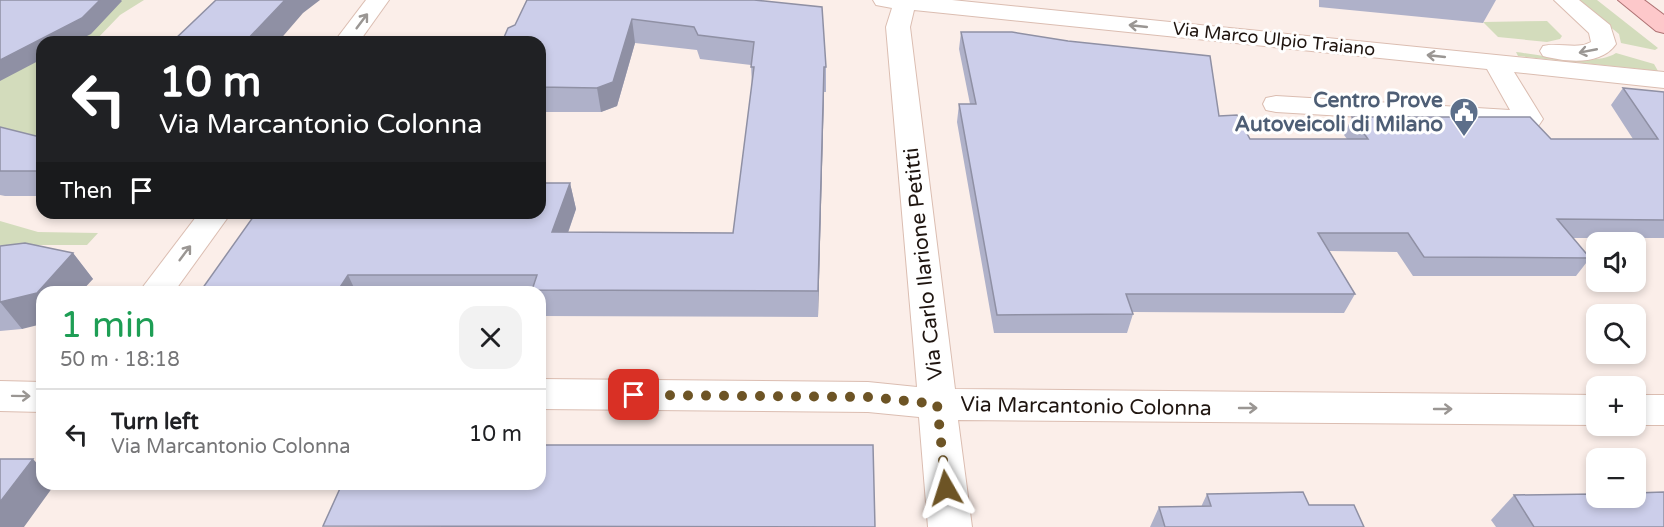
<!DOCTYPE html>
<meta charset="utf-8">
<style>
body{margin:0;font-family:"Varela Round",sans-serif;background:#f2f2f2;color:#202124;height:100vh;display:flex;flex-direction:column;font-size:22px;white-space:nowrap}
*{box-sizing:border-box;margin:0}
p{font-size:20px;color:#757577}
.icon{flex:none;width:33px;height:33px;fill:none;stroke:currentColor;stroke-width:2;stroke-linecap:round;stroke-linejoin:round}
.map{position:relative;flex:1;overflow:hidden}
.drawer{position:absolute;left:36px;top:286px;width:510px;height:204px;display:flex;flex-direction:column;background:#fff;border-radius:18px;box-shadow:0 3px 9px #0003}
.drawer>*{flex:none}
.hud{position:absolute;left:36px;top:36px;width:510px;height:183px;border-radius:18px;box-shadow:0 3px 9px #0003;background:#202124;color:#fff;overflow:hidden}
.controls{position:absolute;left:1586px;top:232px;display:grid;gap:12px}
.controls a{display:grid;place-items:center;width:60px;height:60px;border-radius:12px;background:#fff;box-shadow:0 3px 9px #0003;font-size:30px}
.pin{position:absolute;display:grid;place-items:center;width:51px;height:51px;color:#fff;margin:-26px;border-radius:12px;box-shadow:0 3px 9px #0006}
.me{position:absolute;width:66px;margin:-33px;rotate:354deg;stroke-linejoin:round;filter:drop-shadow(0 0 4px #0008)}
.turn{display:flex;align-items:center;gap:21px;height:126px;padding:0 24px;font-size:27px}
.turn .icon{width:78px;height:78px;stroke-width:2.5}
.turn b{display:block;font-size:42px;line-height:51px}
.then{display:flex;align-items:center;height:57px;padding:0 24px;background:#0003;gap:12px;font-size:22px}
.round{display:grid;place-items:center;flex:none;width:63px;height:63px;border-radius:18px;background:#f2f2f2}
.headline{display:flex;align-items:center;justify-content:space-between;height:102px;padding:0 24px}
h1{font-size:36px;font-weight:600;line-height:45px;color:#1e9e55}
ul{padding:0;list-style:none}
li{display:flex;align-items:center;gap:18px;height:90px;padding:0 24px;border-top:2px solid #e0e0e0}
li div{flex:1}
li b{display:block;font-size:22px}
li em{font-style:normal}
.map>svg:first-child{display:block}
.green{fill:#d3dcbc}
.lines{fill:none;stroke-linecap:round;stroke-linejoin:round}
.minor-casing{stroke:#dbbdb1;stroke-width:2}
.major-casing{stroke:#ae7172;stroke-width:2}
.minor{fill:#fff;fill-rule:evenodd}
.major{fill:#fdc8ca;fill-rule:evenodd}
.wall{fill:#afb1c9}
.shaded-wall{fill:#8f90a4}
.building{fill:#ccceea;stroke:#8f90a4;stroke-width:1.5}
.oneway{stroke:#9a9693}
.route{stroke:#6d5425;stroke-width:10;stroke-dasharray:0 18}
.labels{text-anchor:middle;stroke-width:6;stroke-linejoin:round;paint-order:stroke}
.far-street-label{font-size:18px;fill:#1f1510;stroke:#fff}
.service-label{font-size:21px;font-weight:bold;fill:#4e5e75;stroke:#fff;text-anchor:end}
.street-label{font-size:21px;fill:#1f1510;stroke:#fff}
</style>
<div class="map">
<svg width="1664" height="527" viewBox="0 0 1664 527">
<rect width="100%" height="100%" fill="#fbeee9"/>
<g class="green">
<path d="M44 0H144L120 15 94 42H42V158L0 147V20Z"/>
<path d="M1577 0H1597L1658 48 1655 50 1621 43 1619 34Z"/>
<path d="M1547 21 1562 36 1560 39 1547 42 1498 37 1483 22Z"/>
<path d="M1516 52C1541 55 1596 67 1616 53L1654 64 1658 71 1518 56Z"/>
<path d="M0 221 38 232 98 233 87 245H0Z"/>
</g>
<g class="lines">
<g class="minor-casing">
<g id="minor">
<path d="M366 0H389L359 42H334Z"/>
<path d="M873 0H952L1664 72V88L1514 72 1543 119 1539 125 1529 127 1276 112 1266 110 1263 104 1266 98 1276 96 1510 110 1487 69 914 10 910 27 955 389 1596 395V425L958 420 972 527H928L919 417 868 412 540 409V379L868 382 917 387 886 27 892 8 876 5Z"/>
<path d="M1554 0H1579L1610 25 1616 44C1601 66 1566 62 1543 56L1540 51 1543 46C1559 42 1577 50 1591 42L1589 33Z"/>
<path d="M199 213H231L174 292H139Z"/>
<path d="M0 381 42 382V412L0 411Z"/>
<rect x="1635" y="395" width="29" height="30"/>
</g>
</g>
<g class="major-casing">
<path id="major" d="M1618 0H1644L1664 15V33L1656 31Z"/>
</g>
<use href="#minor" class="minor"/>
<use href="#major" class="major"/>
</g>
<g class="wall">
<path d="M754 0 826 67V92H824L818 317 540 316V292H205L202 289 570 183 576 209 568 233H733L752 87 751 65 700 59 697 50 635 43 617 106 601 112H540V42L508 28Z"/>
<path d="M1319 0H1496L1483 23 1319 7Z"/>
<path d="M961 32 1219 116 1250 139H1347L1344 135 1352 117 1551 139H1633L1611 105 1623 88 1664 92V238H1573L1590 258 1576 276H1413L1397 252 1329 251 1355 294 1344 313 1133 312V314L1127 333H994L957 122 959 104H970L959 49Z"/>
<path d="M0 127 36 136H42V196H5L0 195Z"/>
<path d="M0 246 73 253 93 279 22 329 0 331Z"/>
<path d="M1207 494 1309 505 1364 527H1150L1159 507H1201Z"/>
<path d="M1514 495 1664 527H1496L1491 520Z"/>
</g>
<g class="shaded-wall">
<path d="M100 0H121L122 1 91 34 75 42H42V59L0 81V60Z"/>
<path d="M285 0H320L303 13 278 42H245Z"/>
<path d="M632 19 635 43 617 106 601 112 597 88Z"/>
<path d="M824 67V92L818 317V291Z"/>
<path d="M570 183 576 209 559 258 552 232Z"/>
<path d="M73 253 93 279 81 292H42V324L22 329 0 302Z"/>
<path d="M348 275 356 292H341L339 289Z"/>
<path d="M33 459 42 469V484H55L24 527H0V502Z"/>
</g>
<g class="building">
<path d="M0 0H100L82 18 0 60Z"/>
<path d="M216 0H285L245 42H172Z"/>
<path d="M527 0H754L822 7 826 67H824L818 291 532 290 537 275H348L339 289H202L256 213H540V183H570L552 232 733 233 754 67H751L754 42 698 35 694 27 632 19 613 82 597 88 540 87V42H502L508 28 515 25Z"/>
<path d="M961 32H1012L1068 41 1210 56 1219 116 1237 115 1250 139H1368L1352 117H1530L1551 139H1658L1623 88 1664 92V220L1557 219 1590 258 1424 257 1408 233H1318L1355 294H1126L1133 314 997 315 959 104H976Z"/>
<path d="M0 127 36 136H42V171H0Z"/>
<path d="M25 243 73 253 37 293 0 302V246Z"/>
<path d="M540 445H873L875 527 323 526 342 484H540Z"/>
<path d="M0 459H33L0 502Z"/>
<path d="M1303 492 1309 505H1354L1364 527H1165L1159 507 1211 506 1207 494Z"/>
<path d="M1664 492V527H1534L1514 495 1596 494V498H1635V493Z"/>
</g>
<defs><path id="oneway-shaft" d="M-6 0H5M1.5-3L5.5 0L1.5 3" fill="none" stroke-width="1.6" stroke-linecap="round" stroke-linejoin="round" transform="scale(1.5)"/></defs>
<g class="oneway">
<use href="#oneway-shaft" transform="translate(362 21) rotate(-53)"/>
<use href="#oneway-shaft" transform="translate(1138 26) rotate(-174)"/>
<use href="#oneway-shaft" transform="translate(1588 51) rotate(169)"/>
<use href="#oneway-shaft" transform="translate(1436 56) rotate(-174)"/>
<use href="#oneway-shaft" transform="translate(185 253) rotate(-53)"/>
<use href="#oneway-shaft" transform="translate(21 396) rotate(1)"/>
<use href="#oneway-shaft" transform="translate(1248 408)"/>
<use href="#oneway-shaft" transform="translate(1443 409)"/>
</g>
<g class="lines">
<path class="route" d="M634 395 868 397 937 404 946 488"/>
</g>
<defs>
<g id="civic-pin" transform="scale(1.5)"><path d="M0 17L-7.5 6A9.5 9.5 0 1 1 7.5 6Z" fill="#5c6f8a" stroke="#fff"/><path d="M-.6-6.5H3V-4.5H.6V-3L4-1V1h2V6H-6V1h2V-1L-.6-3ZM-1.2 2.5V6h2.4V2.5Z" fill="#fff"/></g>
</defs>
<g fill-rule="evenodd">
<use href="#civic-pin" x="1464" y="112"/>
</g>
<g class="labels">
<g class="far-street-label">
<text transform="translate(1274 39) rotate(6)" y="6">Via Marco Ulpio Traiano</text>
</g>
<g class="service-label">
<text x="1443" y="107">Centro Prove<tspan x="1443" dy="24">Autoveicoli di Milano</tspan></text>
</g>
<g class="street-label">
<text transform="translate(923 264) rotate(-96)" y="7">Via Carlo Ilarione Petitti</text>
<text transform="translate(1086 406) rotate(1)" y="7">Via Marcantonio Colonna</text>
</g>
</g>
</svg>
<div class="controls">
<a><svg class="icon" aria-label="sound" viewBox="0 0 24 24"><path d="M4 9h4l5-4v14l-5-4H4zM17 9q2 3 0 6"/></svg></a>
<a><svg class="icon" aria-label="search" viewBox="0 0 24 24"><circle cx="10" cy="10" r="6"/><path d="M15 15l6 6"/></svg></a>
<a>+</a>
<a>−</a>
</div>
<div class="pin" style="left:634px;top:395px;background:#d93025"><svg class="icon" aria-label="arrive" viewBox="0 0 24 24"><path d="M6 21V4h12l-3 4 3 4H6"/></svg></div>
<svg class="me" style="left:946px;top:488px" viewBox="-20 -20 40 40"><path d="M0-17L14 15 0 8-14 15z" fill="#6d5425" stroke="#fff" stroke-width="4"/></svg>
<div class="hud">
<div class="turn"><svg class="icon" aria-label="left" viewBox="0 0 24 24"><path d="M17 20v-9H6M10 6l-5 5 5 5"/></svg><div><b>10 m</b>Via Marcantonio Colonna</div></div>
<div class="then">Then<svg class="icon" aria-label="arrive" viewBox="0 0 24 24"><path d="M6 21V4h12l-3 4 3 4H6"/></svg></div>
</div>
<section class="drawer">
<div class="headline"><div><h1>1 min</h1><p>50 m · 18:18</p></div><a class="round"><svg class="icon" aria-label="close" viewBox="0 0 24 24"><path d="M6 6l12 12M18 6L6 18"/></svg></a></div>
<ul>
<li><svg class="icon" aria-label="left" viewBox="0 0 24 24"><path d="M17 20v-9H6M10 6l-5 5 5 5"/></svg><div><b>Turn left</b><p>Via Marcantonio Colonna</p></div><em>10 m</em></li>
</ul>
</section>
</div>
